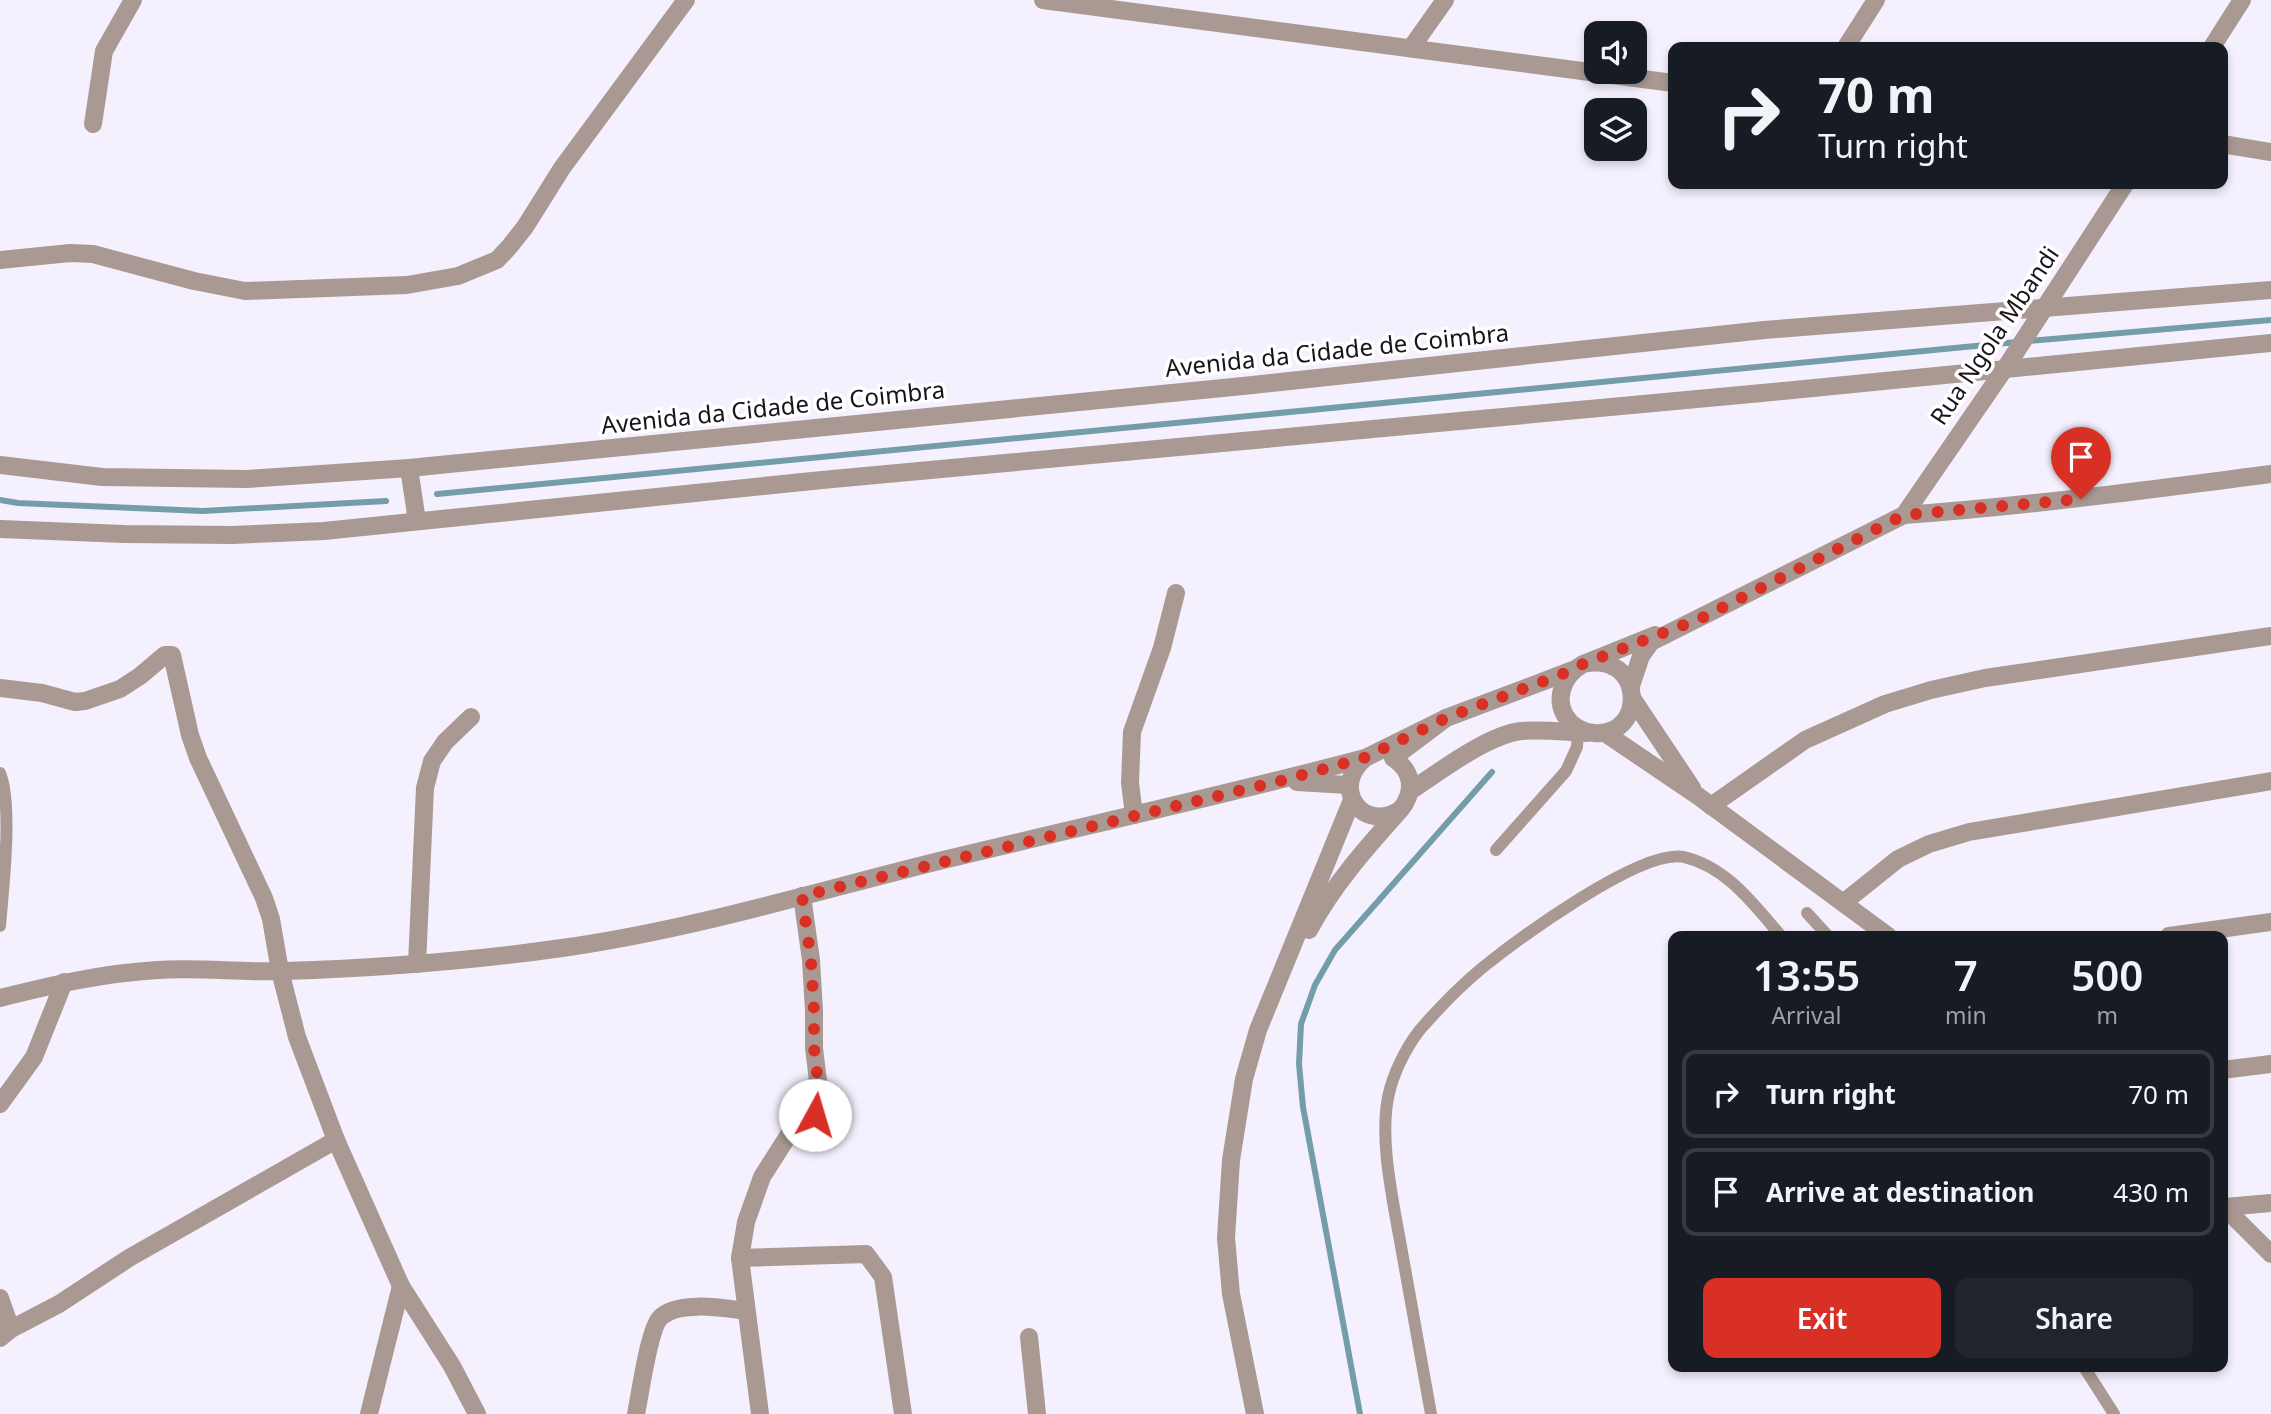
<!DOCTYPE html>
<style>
body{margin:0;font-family:"Noto Sans",sans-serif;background:#20242c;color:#f1f3f6;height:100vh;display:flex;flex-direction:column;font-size:26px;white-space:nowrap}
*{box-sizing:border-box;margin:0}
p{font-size:23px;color:#9ea1a6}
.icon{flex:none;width:38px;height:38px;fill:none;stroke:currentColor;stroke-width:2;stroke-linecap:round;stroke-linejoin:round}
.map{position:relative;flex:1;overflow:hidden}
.sheet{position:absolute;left:1668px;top:931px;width:560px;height:441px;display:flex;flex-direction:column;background:#171b24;border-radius:14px;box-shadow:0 4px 10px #0003}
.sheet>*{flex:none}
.guide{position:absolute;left:1668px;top:42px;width:560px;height:147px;border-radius:14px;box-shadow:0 4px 10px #0003;background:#171b24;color:#f1f3f6;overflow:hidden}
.tools{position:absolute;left:1584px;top:21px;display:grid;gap:14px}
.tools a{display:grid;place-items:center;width:63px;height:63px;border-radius:14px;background:#171b24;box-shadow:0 4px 10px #0003;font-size:35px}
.pin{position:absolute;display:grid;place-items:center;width:60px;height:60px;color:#fff;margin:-72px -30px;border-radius:50% 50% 50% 0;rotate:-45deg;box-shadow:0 0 7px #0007}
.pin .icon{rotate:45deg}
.me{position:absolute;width:77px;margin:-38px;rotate:6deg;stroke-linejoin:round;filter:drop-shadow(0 0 5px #0008)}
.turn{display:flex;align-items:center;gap:24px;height:147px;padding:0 35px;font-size:32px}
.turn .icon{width:91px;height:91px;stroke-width:2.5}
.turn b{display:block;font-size:49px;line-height:60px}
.eta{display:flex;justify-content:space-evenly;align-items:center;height:119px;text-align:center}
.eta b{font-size:42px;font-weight:600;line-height:49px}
.primary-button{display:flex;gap:14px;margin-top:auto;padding:14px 35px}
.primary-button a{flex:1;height:80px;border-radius:14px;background:#d93025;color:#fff;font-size:28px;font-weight:600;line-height:80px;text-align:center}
.primary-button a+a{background:#20242c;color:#f1f3f6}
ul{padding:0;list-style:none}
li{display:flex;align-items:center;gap:21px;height:88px;margin:0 14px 10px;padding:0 21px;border:4px solid #363941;border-radius:14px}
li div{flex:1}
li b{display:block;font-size:26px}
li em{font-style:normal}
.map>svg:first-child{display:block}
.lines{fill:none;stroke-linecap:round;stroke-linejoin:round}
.stream{stroke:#749daa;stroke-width:6}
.service{stroke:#aa9992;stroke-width:12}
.minor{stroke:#aa9992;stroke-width:18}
.tertiary{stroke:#aa9992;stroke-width:18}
.route{stroke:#d93025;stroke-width:12;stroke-dasharray:0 21.6}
.labels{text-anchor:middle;stroke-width:7;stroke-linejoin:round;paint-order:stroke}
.street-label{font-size:24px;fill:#17141c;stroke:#fff}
</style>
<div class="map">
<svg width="2271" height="1414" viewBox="0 0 2271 1414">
<rect width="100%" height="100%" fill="#f4f0fe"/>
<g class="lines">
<g class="stream">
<path d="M2028 341 2271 320"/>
<path d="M437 494 2017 342"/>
<path d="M0 500 18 503 203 511 386 501"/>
<path d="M1360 1414 1303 1107 1299 1064 1301 1024 1315 985 1335 950 1492 772"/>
</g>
<g class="service">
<path d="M0 773C13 806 3 888 0 926"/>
<path d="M1496 850 1566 771 1577 747 1578 732"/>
<path d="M1807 913 1828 936"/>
<path d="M2084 1367 2114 1414"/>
<path d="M1431 1414C1421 1360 1412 1306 1402 1252 1394 1205 1377 1135 1390 1089 1396 1067 1410 1040 1425 1024 1441 1006 1464 983 1482 968 1517 940 1641 848 1684 857 1727 867 1754 905 1781 936"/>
</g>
<g class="minor">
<path d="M1043 0 1673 83"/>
<path d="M1846 47 1876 0"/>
<path d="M1411 48 1445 0"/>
<path d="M93 124 104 51 133 0"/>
<path d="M2222 144 2271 152"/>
<path d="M0 260 70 253 93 254 194 281 245 291 407 285 458 276 497 260 510 246 525 227 562 168 686 0"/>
<path d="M0 465 102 477 247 479 409 468 1243 386 1764 330 2271 290"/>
<path d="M409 468 417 521"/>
<path d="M1904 515C2027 506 2149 490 2271 474"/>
<path d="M0 529 124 534 232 535 324 531 822 480 1762 393 2271 343"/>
<path d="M0 688 42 693 75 702 85 701 120 689 140 676 165 655H172L190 735 198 758 264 898 271 919 280 971 297 1037 336 1140 401 1286 452 1366 477 1414"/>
<path d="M1632 698 1692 788"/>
<path d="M1605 733 1698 796 1888 936"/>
<path d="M1297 782 1348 785"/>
<path d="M1711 806 1805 740 1885 704 1931 690 1985 678 2271 636"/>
<path d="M1134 815 1130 783 1132 732 1162 648 1176 593"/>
<path d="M1843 903 1898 859 1929 844 1969 832 2271 781"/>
<path d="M2169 936 2271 922"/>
<path d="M417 964 425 788 432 761 445 742 471 717"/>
<path d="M0 998C52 985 104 973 158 970 200 967 242 973 284 971 377 968 470 961 562 948 691 930 817 891 943 860 1084 826 1225 795 1365 758"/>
<path d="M2222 1070 2271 1064"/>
<path d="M0 1104 34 1057 64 982"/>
<path d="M2222 1205 2271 1254"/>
<path d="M2225 1207 2271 1203"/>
<path d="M740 1258 866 1254 883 1277 903 1414"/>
<path d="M0 1298 11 1329"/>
<path d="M1029 1337 1037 1414"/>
<path d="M0 1338 11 1329 59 1304 129 1258 336 1140"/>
<path d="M369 1414 401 1286"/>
<path d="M636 1414C640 1395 649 1329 660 1318 677 1300 724 1308 746 1311"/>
<path d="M760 1414 740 1258 746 1222 762 1177 788 1136 804 1126 815 1115 818 1081 814 1048V1011L811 960 802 896"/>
</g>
<g class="tertiary">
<path d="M2212 47 2242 0"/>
<path d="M1583 664C1644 650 1648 737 1594 733 1584 732 1577 729 1570 722 1552 702 1562 676 1583 664L1655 635"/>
<path d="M1631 686 1641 656 1651 642 1904 515 2010 361 2125 184"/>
<path d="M1446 718 1573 670"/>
<path d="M1410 791C1438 773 1487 735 1521 731 1542 729 1565 732 1587 733"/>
<path d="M1309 930C1333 885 1367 847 1401 809 1415 791 1413 771 1393 758L1446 718 1365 758C1329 788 1364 835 1401 809"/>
<path d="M1255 1414 1231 1294 1226 1238 1231 1160 1244 1079 1258 1030 1352 800"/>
</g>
</g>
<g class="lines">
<path class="route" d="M815 1115 818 1081 814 1048V1011L811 960 802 896 1280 781 1364 758 1446 718 1573 670 1583 664 1704 617 1904 515 2081 499"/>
</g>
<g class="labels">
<g class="street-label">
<text transform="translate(1995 336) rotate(-56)" y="8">Rua Ngola Mbandi</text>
<text transform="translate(1337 351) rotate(-6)" y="8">Avenida da Cidade de Coimbra</text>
<text transform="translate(773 408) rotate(-6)" y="8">Avenida da Cidade de Coimbra</text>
</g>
</g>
</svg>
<div class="tools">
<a><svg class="icon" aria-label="sound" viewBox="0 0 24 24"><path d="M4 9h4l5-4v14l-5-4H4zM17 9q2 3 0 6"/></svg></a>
<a><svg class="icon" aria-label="layers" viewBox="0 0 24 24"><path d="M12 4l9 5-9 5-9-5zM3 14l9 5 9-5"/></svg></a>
</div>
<div class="pin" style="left:2081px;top:499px;background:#d93025"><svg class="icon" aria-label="arrive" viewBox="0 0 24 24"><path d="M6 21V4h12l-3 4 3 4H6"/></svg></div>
<svg class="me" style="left:815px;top:1115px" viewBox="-20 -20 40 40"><circle r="19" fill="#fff"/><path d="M0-13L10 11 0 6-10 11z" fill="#d93025"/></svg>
<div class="guide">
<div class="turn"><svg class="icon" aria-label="right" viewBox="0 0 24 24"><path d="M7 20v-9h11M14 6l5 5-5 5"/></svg><div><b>70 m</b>Turn right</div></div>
</div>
<section class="sheet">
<div class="eta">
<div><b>13:55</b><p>Arrival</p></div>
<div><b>7</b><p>min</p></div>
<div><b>500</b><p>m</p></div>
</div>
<ul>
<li><svg class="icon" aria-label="right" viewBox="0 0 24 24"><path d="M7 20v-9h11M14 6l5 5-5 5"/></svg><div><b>Turn right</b></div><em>70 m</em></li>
<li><svg class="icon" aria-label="arrive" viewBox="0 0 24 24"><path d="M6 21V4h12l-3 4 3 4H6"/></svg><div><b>Arrive at destination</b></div><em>430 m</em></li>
</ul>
<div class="primary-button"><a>Exit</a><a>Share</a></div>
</section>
</div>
